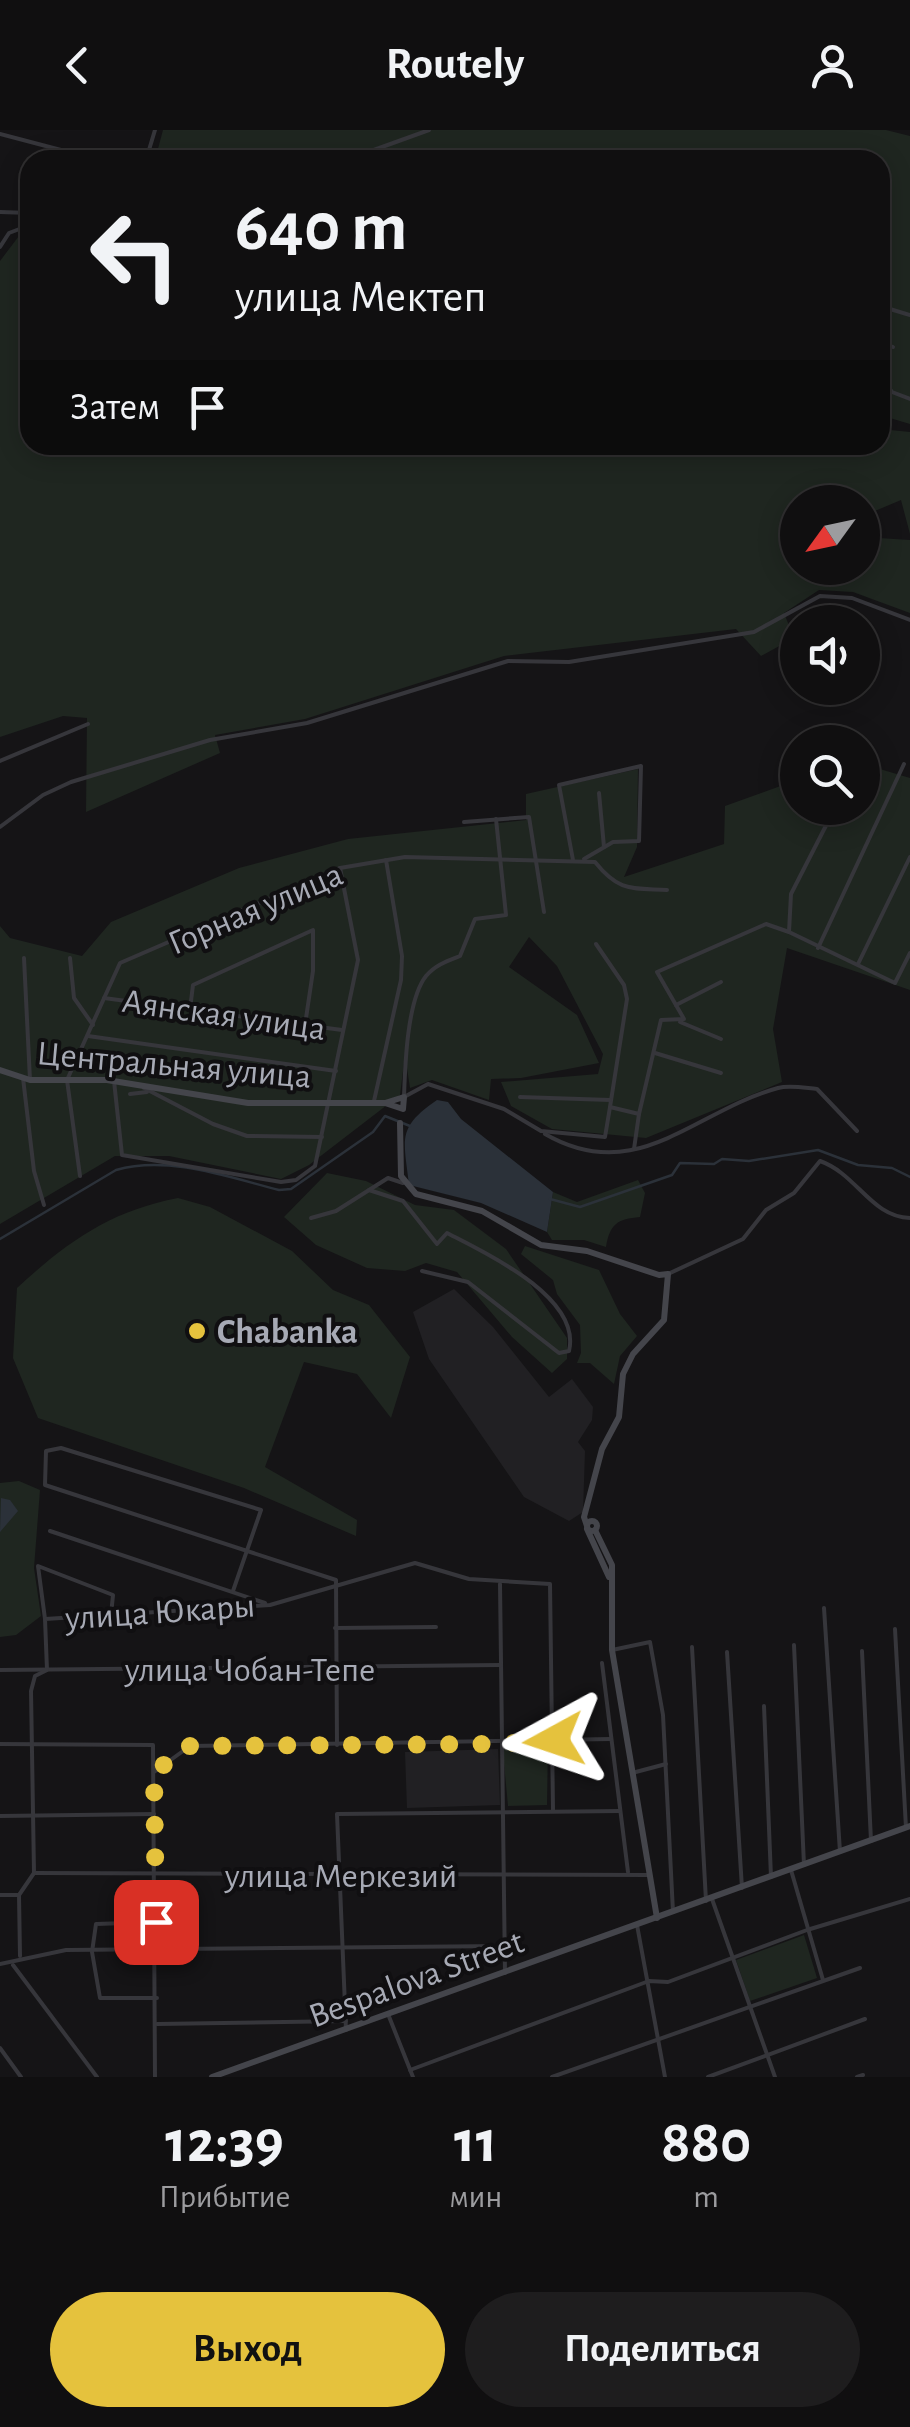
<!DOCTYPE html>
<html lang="ru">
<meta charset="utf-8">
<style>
body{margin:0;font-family:"Alegreya Sans",sans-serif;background:#1e1d1e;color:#f1f3f6;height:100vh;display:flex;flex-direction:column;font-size:38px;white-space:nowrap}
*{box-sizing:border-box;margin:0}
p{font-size:32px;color:#9c9c9f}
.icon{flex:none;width:55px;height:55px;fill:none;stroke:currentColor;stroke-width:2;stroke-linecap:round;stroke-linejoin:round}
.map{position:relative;height:1947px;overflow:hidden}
.panel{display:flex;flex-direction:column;background:#100f10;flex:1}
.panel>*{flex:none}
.hud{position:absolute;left:20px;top:20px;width:870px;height:305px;border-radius:30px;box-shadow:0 5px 25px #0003,0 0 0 2px #302f30;background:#100f10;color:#f1f3f6;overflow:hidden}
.needle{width:65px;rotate:237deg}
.buttons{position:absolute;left:780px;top:355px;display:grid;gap:20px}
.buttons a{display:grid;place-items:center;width:100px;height:100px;border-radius:50%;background:#100f10;box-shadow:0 5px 25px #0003,0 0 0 2px #302f30;font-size:50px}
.pin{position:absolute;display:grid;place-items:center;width:85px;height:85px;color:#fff;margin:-42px;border-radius:20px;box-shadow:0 5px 15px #0006}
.me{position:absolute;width:110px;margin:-55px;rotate:265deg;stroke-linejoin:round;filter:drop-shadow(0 0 8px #0008)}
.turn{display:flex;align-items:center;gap:35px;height:210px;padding:0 50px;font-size:45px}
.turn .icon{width:130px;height:130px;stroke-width:2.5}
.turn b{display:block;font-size:70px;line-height:85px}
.then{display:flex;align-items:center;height:95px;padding:0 50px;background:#0003;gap:20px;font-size:38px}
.eta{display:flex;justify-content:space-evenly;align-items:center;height:170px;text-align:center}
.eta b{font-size:60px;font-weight:700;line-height:70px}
.cta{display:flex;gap:20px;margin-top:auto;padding:20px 50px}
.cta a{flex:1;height:115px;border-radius:60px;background:#e5c23d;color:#111;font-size:40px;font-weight:700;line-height:115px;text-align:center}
.cta a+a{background:#1e1d1e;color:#f1f3f6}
header{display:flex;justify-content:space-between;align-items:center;height:130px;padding:0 50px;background:#100f10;font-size:45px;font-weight:700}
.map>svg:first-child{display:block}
.built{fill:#212023}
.green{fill:#1f2620}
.water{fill:#2b3139}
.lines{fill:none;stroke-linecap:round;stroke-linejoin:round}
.stream{stroke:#2b3139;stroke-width:2.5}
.street{stroke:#36363b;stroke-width:4}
.secondary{stroke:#44454b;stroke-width:6}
.route{stroke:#e5c23d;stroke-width:18;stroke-dasharray:0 32.4}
.poi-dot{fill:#e5c23d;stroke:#100f11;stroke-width:4}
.labels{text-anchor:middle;stroke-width:8;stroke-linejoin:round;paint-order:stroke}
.street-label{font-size:35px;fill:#a7aab5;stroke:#100f11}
.poi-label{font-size:35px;font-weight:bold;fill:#a7aab5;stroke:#100f11;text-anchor:start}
</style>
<header><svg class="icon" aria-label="back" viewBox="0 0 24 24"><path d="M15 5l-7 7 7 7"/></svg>Routely<svg class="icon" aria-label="person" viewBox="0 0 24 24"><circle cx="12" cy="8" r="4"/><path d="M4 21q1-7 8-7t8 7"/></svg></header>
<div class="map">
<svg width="910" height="1947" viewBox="0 0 910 1947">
<rect width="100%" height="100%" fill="#151416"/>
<g class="built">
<path d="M454 1159 493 1197 549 1267 572 1249 593 1277 592 1290 578 1312 585 1321 583 1382 569 1391 524 1367 429 1229 413 1182Z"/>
<path d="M498 1619 500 1675 407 1678 405 1622Z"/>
</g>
<g class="green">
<path d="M163 0H886L910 6V294L880 285V30H155Z"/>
<path d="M30 101V315H880V299L910 302V404L901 370 863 386 862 372H798V438H862L863 407 910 410V483L853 462 819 460 784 483 794 508 761 526 736 499 504 526 305 589 215 605 220 623 86 682 87 588 63 586 0 607V131L22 102Z"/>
<path d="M863 634 910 648V860L787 818 773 899 782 952 646 1008 552 999 511 976 501 952 598 944 603 924 557 836 529 807 509 837 577 885 599 933 521 948 491 949 489 970 432 950 410 958 405 925 400 965 309 1035 281 1049 169 1026H115L0 1094V796L10 808 82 826 111 792 239 738 348 709 526 690V664L638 639 637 717 624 747 724 714 725 676 797 650 798 678H862Z"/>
<path d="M327 1043 366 1051 415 1075 454 1080 506 1119 567 1208V1229L552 1243 512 1207 457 1142 426 1133 405 1141 367 1138 316 1115 284 1087Z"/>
<path d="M638 1050 645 1063 640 1087C617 1089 610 1094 606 1117L584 1110H552L547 1102 553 1062 577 1072Z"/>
<path d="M178 1068 210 1077 292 1121 333 1160 369 1175 410 1227 391 1288 357 1244 304 1232 265 1337 357 1390 356 1406 244 1358 38 1288 13 1228 17 1158C67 1112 110 1081 178 1068Z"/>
<path d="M525 1116 599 1140 620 1184 637 1206 620 1226 614 1254 590 1233H577L581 1223 580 1195 557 1164 553 1150 521 1124Z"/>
<path d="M19 1351 40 1360 34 1438 41 1486 16 1505 0 1507V1353Z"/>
<path d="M548 1613 547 1675 508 1676 503 1622 507 1615Z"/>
<path d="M804 1805 817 1848 750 1871 736 1830Z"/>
</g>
<g class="water">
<path d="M437 970 448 972 461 989 553 1062 547 1102 481 1073 409 1055C404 1009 396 998 437 970Z"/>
<path d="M1 1368 10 1370 18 1381 0 1402Z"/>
</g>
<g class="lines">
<g class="stream">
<path d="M550 1069 580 1077 672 1045 680 1033 714 1034 722 1029 749 1031 818 1020 858 1035 892 1038 910 1047"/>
<path d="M0 1109 116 1040C168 1025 228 1047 279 1060L291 1059 373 1002 385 986 410 996"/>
</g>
<g class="street">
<path d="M0 4 99 30"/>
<path d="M146 30 155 0"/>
<path d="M346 30 429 0"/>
<path d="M0 82 30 83"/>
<path d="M0 117 9 103 30 95"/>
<path d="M880 176 910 185"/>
<path d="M880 212 893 217"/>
<path d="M880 246 892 262 910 269"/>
<path d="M0 631 88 594"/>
<path d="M599 663 604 717"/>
<path d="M835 678 791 764 789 802 895 853 910 823"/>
<path d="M464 692 529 687 544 782"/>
<path d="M0 697 43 665 71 652 210 610 307 593 508 531 569 532 754 502 820 466 852 468 910 490"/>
<path d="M573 730 559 655 641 636 639 711 613 712 584 729"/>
<path d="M596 814 624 855 627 869 610 977"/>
<path d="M818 818 904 634"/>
<path d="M24 828 30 950"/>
<path d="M70 828 74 868 93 895"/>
<path d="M858 834 910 727"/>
<path d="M104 868 342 900"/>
<path d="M676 875 721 852"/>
<path d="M190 879 193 855 313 800V841L305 895"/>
<path d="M680 892 721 909"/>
<path d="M88 906 336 941"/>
<path d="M655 923 721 943"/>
<path d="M23 948 34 1041 44 1075"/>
<path d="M114 951 122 1025 281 1052 296 1050 315 1036 358 830 340 738"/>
<path d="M144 958 213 994 247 1006 322 1007"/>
<path d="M130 964 147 962"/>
<path d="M404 967 428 954 504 979 541 1001 605 1007 610 977 639 984 661 890 684 889 657 842 766 794 789 802"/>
<path d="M404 967C405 936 407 870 426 846 435 835 447 831 460 826L475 789 506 785 496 689"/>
<path d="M520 967 610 970"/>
<path d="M374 971 401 850 402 826 386 730"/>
<path d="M545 1004C637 1057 694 981 778 958 790 955 805 958 817 959L857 1001"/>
<path d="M634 1019 639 984"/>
<path d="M80 1046 67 950 120 833 340 738 405 727 595 732C619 762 631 758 667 760"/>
<path d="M369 1060 403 1071 437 1114 447 1103C484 1122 582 1167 569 1221L559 1223 468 1152 422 1141"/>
<path d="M311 1088 336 1081 388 1048 403 1053"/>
<path d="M668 1144 743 1109 766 1080 794 1063 820 1031C857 1044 871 1087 910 1088"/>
<path d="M50 1401 265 1473"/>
<path d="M500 1454 505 1843"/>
<path d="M233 1461 261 1380 61 1318 46 1321 45 1355 336 1450 337 1615"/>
<path d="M824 1478 840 1722"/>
<path d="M45 1489 38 1436 113 1465 111 1485"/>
<path d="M335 1498 436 1497"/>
<path d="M895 1499 906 1698"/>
<path d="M794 1515 804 1735"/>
<path d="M692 1517 706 1771"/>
<path d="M612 1520 650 1512 663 1585 673 1782"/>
<path d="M862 1521 871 1711"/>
<path d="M727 1522 742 1758"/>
<path d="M602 1533 628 1742"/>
<path d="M0 1540 501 1535"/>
<path d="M764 1576 771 1747"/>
<path d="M0 1614 153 1615 155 1947"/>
<path d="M154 1642 190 1616 611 1609"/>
<path d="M632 1643 666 1634"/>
<path d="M0 1686 154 1684"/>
<path d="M791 1740 823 1850"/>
<path d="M34 1743 648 1745"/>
<path d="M0 1765H19"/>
<path d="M712 1769 775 1947"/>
<path d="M156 1792 96 1794 92 1822 100 1868H157"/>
<path d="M637 1795 665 1947"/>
<path d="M20 1826 19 1765 34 1743 31 1561 35 1546 47 1540 45 1489 270 1475 415 1433 469 1449 550 1454 553 1680"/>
<path d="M0 1834 66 1820 505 1816"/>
<path d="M13 1835 97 1947"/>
<path d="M388 1884 413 1947"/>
<path d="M157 1894 346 1891"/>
<path d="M346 1900 337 1684 620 1681"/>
<path d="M0 1918 21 1947"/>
<path d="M410 1940 649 1851 668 1852 807 1800 910 1769"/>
<path d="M552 1947 860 1838"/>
<path d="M708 1947 865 1889"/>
<path d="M857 1947 863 1945"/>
</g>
<g class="secondary">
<path d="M0 940 30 950H107L248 973H385L404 967 403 979 385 973"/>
<path d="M400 993 401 1046 416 1064 482 1081 541 1115 587 1121 659 1145 668 1144 664 1190 633 1224 623 1244 619 1287 602 1319 584 1387 587 1396"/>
<circle cx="592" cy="1396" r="5"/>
<path d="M587 1399 609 1447"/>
<path d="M595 1400 612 1435V1520L657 1788"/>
<path d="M212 1947 910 1696"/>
</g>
</g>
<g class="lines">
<path class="route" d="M156 1792 154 1642 190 1616 500 1614 554 1610"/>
</g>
<circle class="poi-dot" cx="197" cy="1201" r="10"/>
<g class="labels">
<g class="street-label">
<text transform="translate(255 778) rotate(-23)" y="12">Горная улица</text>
<text transform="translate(224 884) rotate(8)" y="12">Аянская улица</text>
<text transform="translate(174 934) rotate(5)" y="12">Центральная улица</text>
<text transform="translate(160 1481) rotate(-4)" y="12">улица Юкары</text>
<text x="250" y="1551">улица Чобан-Тепе</text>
<text x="341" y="1757">улица Меркезий</text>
<text transform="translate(416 1848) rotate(-20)" y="12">Bespalova Street</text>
</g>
<g class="poi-label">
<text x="217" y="1213">Chabanka</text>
</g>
</g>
</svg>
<div class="buttons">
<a><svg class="needle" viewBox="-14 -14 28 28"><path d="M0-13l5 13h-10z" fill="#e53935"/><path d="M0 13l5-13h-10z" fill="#9c9c9f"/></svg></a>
<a><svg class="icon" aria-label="sound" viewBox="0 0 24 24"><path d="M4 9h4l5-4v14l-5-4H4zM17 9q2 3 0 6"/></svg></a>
<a><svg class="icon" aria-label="search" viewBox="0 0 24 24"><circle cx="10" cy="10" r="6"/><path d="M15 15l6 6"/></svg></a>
</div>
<div class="pin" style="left:156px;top:1792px;background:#d93025"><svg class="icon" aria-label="arrive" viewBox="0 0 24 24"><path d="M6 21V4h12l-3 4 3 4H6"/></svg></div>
<svg class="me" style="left:554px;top:1610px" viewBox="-20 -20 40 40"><path d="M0-17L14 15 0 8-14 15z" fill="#e5c23d" stroke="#fff" stroke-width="4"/></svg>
<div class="hud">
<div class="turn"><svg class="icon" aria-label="left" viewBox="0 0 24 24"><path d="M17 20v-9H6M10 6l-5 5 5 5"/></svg><div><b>640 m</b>улица Мектеп</div></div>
<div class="then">Затем<svg class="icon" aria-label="arrive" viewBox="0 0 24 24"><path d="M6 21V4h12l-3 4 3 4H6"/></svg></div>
</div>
</div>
<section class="panel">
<div class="eta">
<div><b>12:39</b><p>Прибытие</p></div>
<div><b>11</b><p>мин</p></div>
<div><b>880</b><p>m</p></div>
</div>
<div class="cta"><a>Выход</a><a>Поделиться</a></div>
</section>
